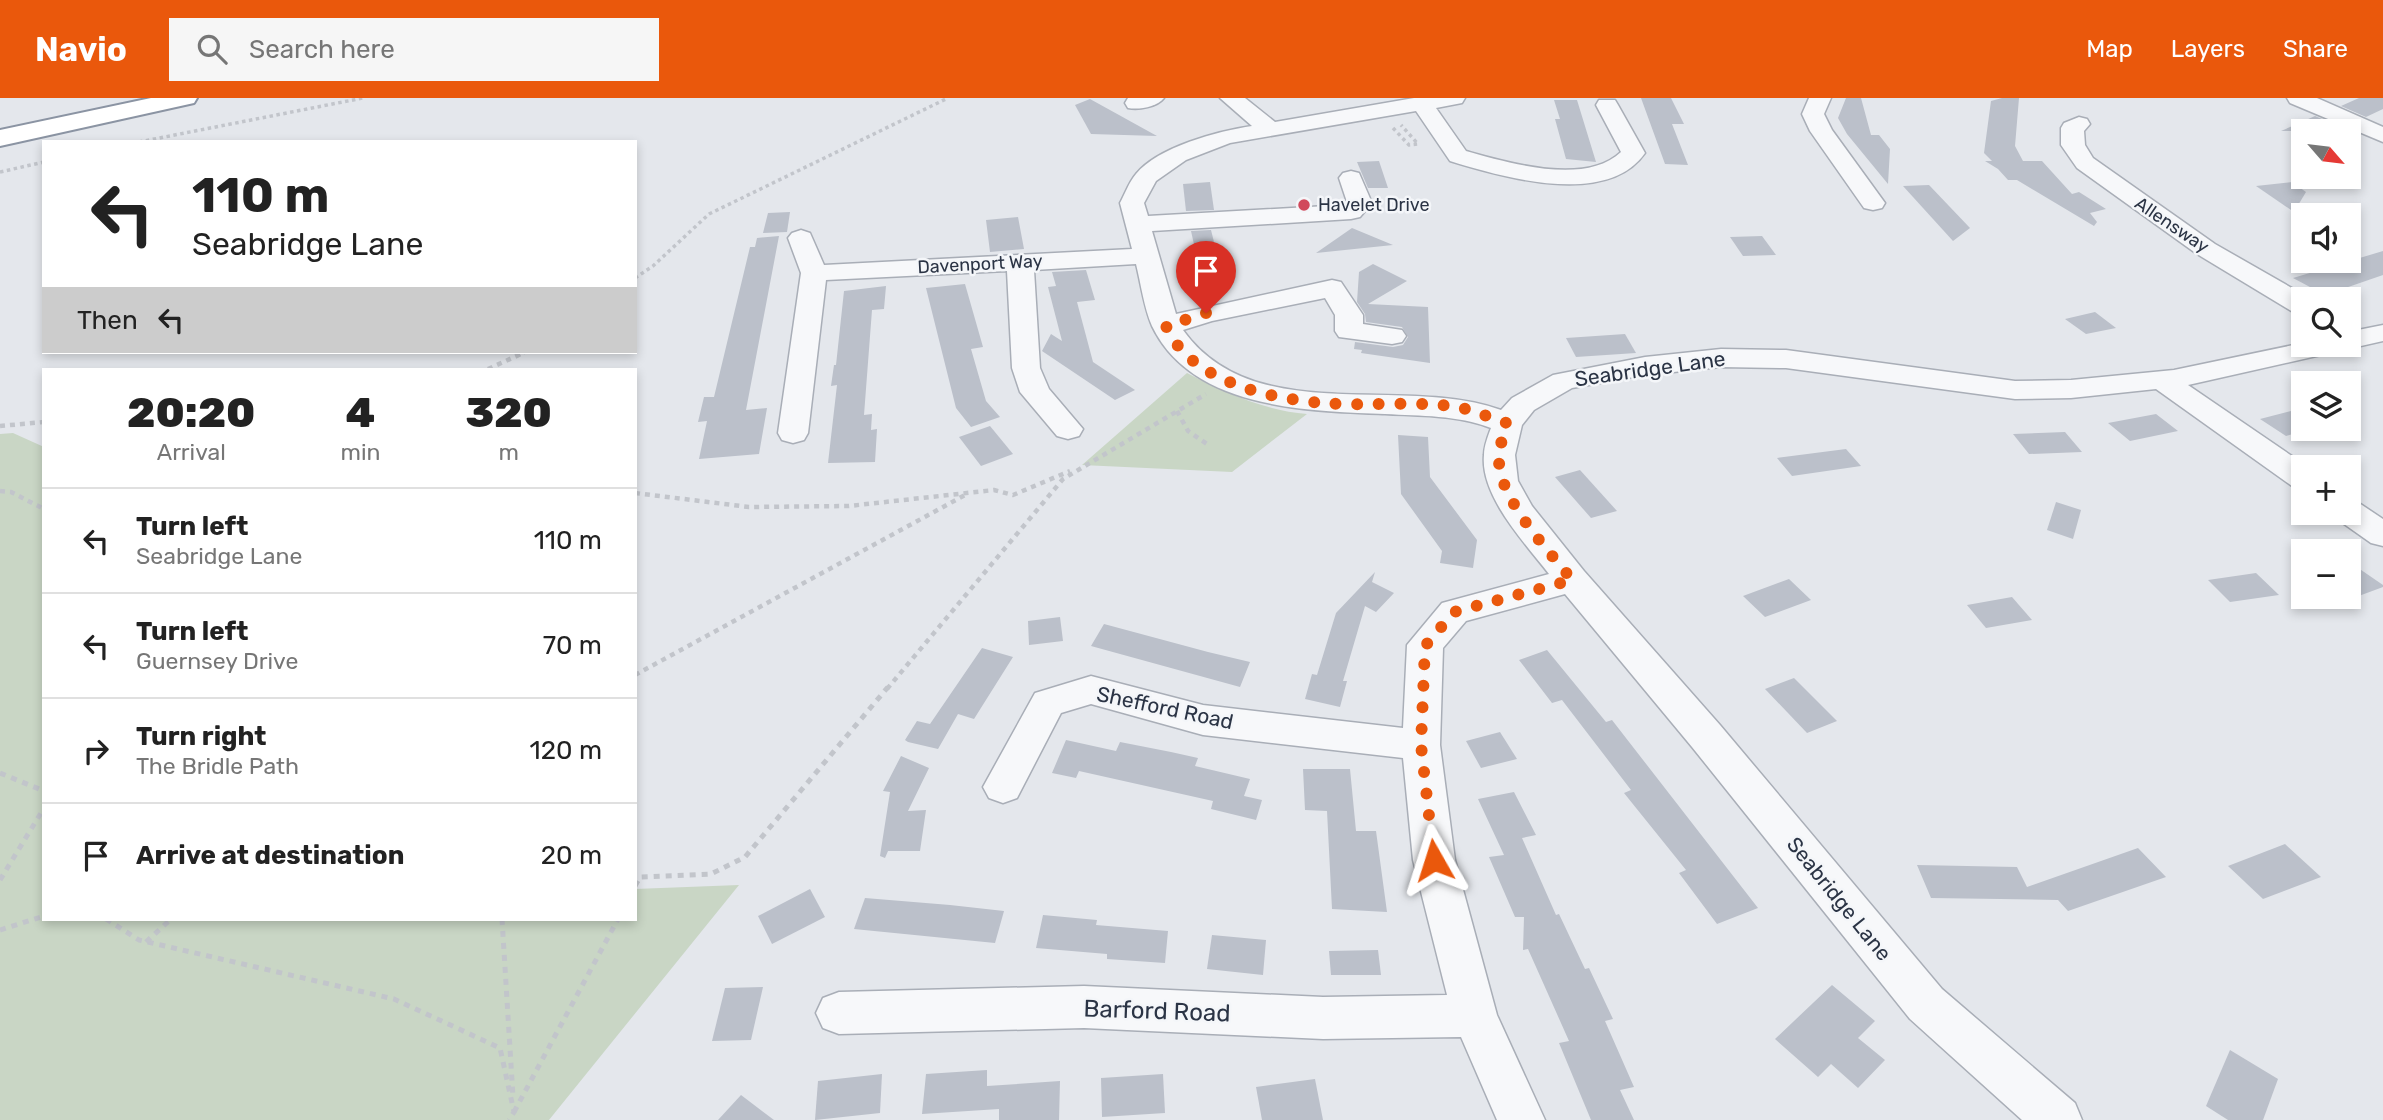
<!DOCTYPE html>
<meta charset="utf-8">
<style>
body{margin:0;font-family:Rubik,sans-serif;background:#f6f6f6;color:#222;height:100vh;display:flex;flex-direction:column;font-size:26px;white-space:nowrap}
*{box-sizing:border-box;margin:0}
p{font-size:23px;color:#767676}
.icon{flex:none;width:38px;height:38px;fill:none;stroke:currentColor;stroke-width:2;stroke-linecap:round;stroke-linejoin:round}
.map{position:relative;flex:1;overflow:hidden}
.side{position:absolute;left:42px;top:270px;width:595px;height:553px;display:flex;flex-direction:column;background:#fff;border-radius:0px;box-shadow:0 4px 10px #0003}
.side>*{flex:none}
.guide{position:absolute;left:42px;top:42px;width:595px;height:214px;border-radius:0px;box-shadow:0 4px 10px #0003;background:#fff;color:#222;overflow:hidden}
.needle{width:46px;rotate:118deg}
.buttons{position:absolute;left:2291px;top:21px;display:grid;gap:14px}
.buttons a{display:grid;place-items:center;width:70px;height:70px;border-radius:0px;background:#fff;box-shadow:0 4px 10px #0003;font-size:35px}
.pin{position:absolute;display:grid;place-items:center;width:60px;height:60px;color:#fff;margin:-72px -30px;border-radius:50% 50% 50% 0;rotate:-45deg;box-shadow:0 0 7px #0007}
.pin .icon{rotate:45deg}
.me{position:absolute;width:77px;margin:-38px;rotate:354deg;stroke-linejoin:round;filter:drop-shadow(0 0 5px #0008)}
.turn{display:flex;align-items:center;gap:24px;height:147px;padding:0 35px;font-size:32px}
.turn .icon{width:91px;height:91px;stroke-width:2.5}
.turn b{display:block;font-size:49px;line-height:60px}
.then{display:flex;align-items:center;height:66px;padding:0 35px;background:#0003;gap:14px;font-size:26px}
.eta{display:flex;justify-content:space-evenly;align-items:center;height:119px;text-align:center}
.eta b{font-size:42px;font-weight:800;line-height:49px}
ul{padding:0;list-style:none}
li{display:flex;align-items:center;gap:21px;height:105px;padding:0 35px;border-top:2px solid #e0e0e0}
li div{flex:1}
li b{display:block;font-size:26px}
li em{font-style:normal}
header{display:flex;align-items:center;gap:42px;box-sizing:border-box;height:98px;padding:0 35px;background:#ea580c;color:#fff}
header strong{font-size:33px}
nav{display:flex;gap:38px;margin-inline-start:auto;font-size:24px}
.search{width:490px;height:63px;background:#f6f6f6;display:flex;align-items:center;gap:18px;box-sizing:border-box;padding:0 24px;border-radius:0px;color:#767676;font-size:26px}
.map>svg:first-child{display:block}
.green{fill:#c9d6c5}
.building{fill:#bbc0ca}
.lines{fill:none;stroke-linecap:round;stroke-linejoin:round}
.minor-casing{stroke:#a9aeb7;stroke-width:3}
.highway-casing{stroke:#8b94a3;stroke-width:4}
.path-far2{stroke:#c2c5cb;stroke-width:3.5;stroke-dasharray:3.5 3.5;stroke-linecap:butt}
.path-far1{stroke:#c2c5cb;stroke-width:4.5;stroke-dasharray:5 5;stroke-linecap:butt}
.path{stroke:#c2c5cb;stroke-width:5;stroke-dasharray:6 6;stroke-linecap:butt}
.minor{fill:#f7f8fa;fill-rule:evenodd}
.highway{fill:#fff;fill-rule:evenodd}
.route{stroke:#ea580c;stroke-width:12;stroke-dasharray:0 21.6}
.poi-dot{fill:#d1495b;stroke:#f4f6f9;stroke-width:2.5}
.labels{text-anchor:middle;stroke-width:5;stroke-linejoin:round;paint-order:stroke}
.far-poi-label{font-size:18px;fill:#2b3445;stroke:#f4f6f9;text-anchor:start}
.far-street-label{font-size:18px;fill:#2b3445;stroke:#f4f6f9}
.street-label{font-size:21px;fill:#2b3445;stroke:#f4f6f9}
.near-street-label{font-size:24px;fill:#2b3445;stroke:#f4f6f9}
</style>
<header>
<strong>Navio</strong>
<div class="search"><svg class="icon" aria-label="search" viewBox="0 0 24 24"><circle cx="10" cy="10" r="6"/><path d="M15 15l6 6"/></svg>Search here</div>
<nav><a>Map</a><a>Layers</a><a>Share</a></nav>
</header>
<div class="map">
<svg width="2383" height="1022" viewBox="0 0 2383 1022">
<rect width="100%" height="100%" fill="#e4e7ec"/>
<g class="green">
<path d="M1187 275C1223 294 1266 313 1307 316L1232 374 1082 367Z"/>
<path d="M13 335 44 349V821H635V791L739 787 549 1022H0V336Z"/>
</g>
<g class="building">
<path d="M1641 0H1671L1684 26H1672L1688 67 1665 66Z"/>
<path d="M1846 0H1861L1871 37H1879L1890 51 1888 86 1847 36 1838 20Z"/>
<path d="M2002 0H2019L2015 48 2023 63H2042L2072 96 2079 94 2106 111 2090 115 2097 124 2094 128 2017 82H2008L1998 71 1985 63H1992L1984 55 1991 3Z"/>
<path d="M2359 0H2383V11L2366 19 2341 8Z"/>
<path d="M1090 1 1157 38 1091 36 1075 7Z"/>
<path d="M1554 2H1577L1596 64 1566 61 1555 21H1560Z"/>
<path d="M2315 18 2341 29 2332 33H2281Z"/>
<path d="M1379 63 1388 90H1368L1357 64Z"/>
<path d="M1210 84 1214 112 1186 113 1183 86Z"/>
<path d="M2292 84 2306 94 2294 114 2256 88Z"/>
<path d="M1929 87 1970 130 1953 143 1903 88Z"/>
<path d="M790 114 787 134 763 135 768 115Z"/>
<path d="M1018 119 1024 151 990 154 986 122Z"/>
<path d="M1352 130 1393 147 1316 155Z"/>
<path d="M1211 132 1221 172 1200 173 1191 133Z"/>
<path d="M779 138 746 312 767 310 759 356 699 361 707 323 698 324 704 299H714L750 149H755L757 140Z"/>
<path d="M1762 138 1776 157 1743 158 1730 139Z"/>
<path d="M2383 153V177L2325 197 2293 180Z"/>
<path d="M1373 166 1407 183 1368 206 1428 209 1430 265 1361 255 1362 252 1354 251 1355 244 1393 249 1403 247 1408 239 1402 229 1366 224 1365 216 1357 204 1359 174Z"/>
<path d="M1086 172 1095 202 1077 204 1093 264 1135 292 1115 302 1042 253 1051 236 1062 243 1048 189 1056 188 1052 174Z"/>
<path d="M965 186 983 249 971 251 986 303 1000 319 971 329 956 310 926 190Z"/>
<path d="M886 188 884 211 872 212 864 317 872 316 871 332 877 331 875 364 828 365 837 287 831 288 834 267H836L844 193Z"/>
<path d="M2095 214 2116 230 2086 236 2065 221Z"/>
<path d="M1625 236 1636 255 1576 259 1566 240Z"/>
<path d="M2303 310V333L2286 338 2260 321Z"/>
<path d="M2156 316 2178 333 2130 343 2108 325Z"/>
<path d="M990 328 1013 356 981 368 959 339Z"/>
<path d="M2065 334 2082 354 2029 356 2013 336Z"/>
<path d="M1398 337 1428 339 1430 379 1477 442 1473 470 1440 465 1442 453 1401 396Z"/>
<path d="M1846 351 1861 368 1792 378 1777 360Z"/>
<path d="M1580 372 1617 413 1591 420 1555 379Z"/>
<path d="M2056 404 2081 412 2073 441 2047 432Z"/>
<path d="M2348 463 2383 487V489L2348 502Z"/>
<path d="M1375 474 1372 484 1394 495 1376 514 1365 508 1343 583H1347L1340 609 1305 601 1312 576 1317 577 1336 515Z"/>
<path d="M2256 475 2279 497 2230 504 2208 482Z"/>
<path d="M1789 481 1811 502 1765 519 1743 498Z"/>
<path d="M2012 499 2032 522 1986 530 1967 507Z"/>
<path d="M1060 519 1063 543 1029 547 1028 523Z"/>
<path d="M1104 526 1208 554 1250 564 1240 589 1091 548Z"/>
<path d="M982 550 1013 559 974 621 958 616 938 651 908 644 905 642 917 623 930 626Z"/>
<path d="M1547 552 1606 624 1612 622 1758 810 1717 826 1679 775 1686 772 1624 695 1631 692 1562 602 1552 605 1519 562Z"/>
<path d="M1794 580 1837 623 1807 635 1765 591Z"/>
<path d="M1500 634 1517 661 1481 670 1466 643Z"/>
<path d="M1066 642 1116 653 1120 644 1171 654 1198 660 1195 668 1250 681 1244 698 1262 702 1256 722 1211 711 1213 703 1079 673 1076 680 1052 675Z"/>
<path d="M901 658 929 670 908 713 926 712 920 753H888L885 760 880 758 890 694 883 693Z"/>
<path d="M1303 671H1350L1356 733H1376L1387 814 1332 811 1327 713 1305 712Z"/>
<path d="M1514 694 1536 737 1522 740 1556 817 1559 816 1585 871 1589 870 1613 921 1605 923 1634 989 1620 992 1634 1022H1591L1559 945 1569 943 1528 851 1523 852 1524 819H1515L1489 759 1504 757 1478 701Z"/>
<path d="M2285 746 2321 779 2263 801 2228 768Z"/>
<path d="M2138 750 2166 779 2068 813 2058 802 1931 800 1917 767 2017 769 2027 789Z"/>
<path d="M810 791 825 819 772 846 758 818Z"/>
<path d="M865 800 950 807 1004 813 995 845 854 831Z"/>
<path d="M1043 817 1097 822 1096 827 1168 833 1165 865 1107 861V856L1036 850Z"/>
<path d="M1212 837 1266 842 1263 877 1207 871Z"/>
<path d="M1378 852 1381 877H1331L1329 853Z"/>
<path d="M1832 887 1875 923 1858 940 1885 962 1858 990 1831 966 1818 979 1775 941Z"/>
<path d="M763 889 751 942 712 943 725 890Z"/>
<path d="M2230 952 2278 981 2263 1022H2228L2206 1008Z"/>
<path d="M987 972V988L1060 983 1059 1022H999V1011L922 1016 926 976Z"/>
<path d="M882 976 880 1015 815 1022 818 983Z"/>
<path d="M1163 976 1165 1015 1102 1019 1101 980Z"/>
<path d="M1315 981 1323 1022H1262L1256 989Z"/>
<path d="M741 997 774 1022H718Z"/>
</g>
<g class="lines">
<g class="minor-casing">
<g id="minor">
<path d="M1128 0H1164C1157 9 1139 12 1128 10L1125 5Z"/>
<path d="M1220 0H1245L1275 24 1414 0H1465L1462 5 1436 10 1466 53C1509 65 1585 88 1621 54L1596 7 1599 2H1615L1618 7 1645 55C1607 110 1502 79 1450 63L1416 13 1230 45 1186 62 1156 83 1144 105 1148 118 1344 107 1347 104 1339 80 1343 75 1351 73 1359 75 1372 105 1360 119 1351 121 1152 133 1176 216 1332 182 1341 184 1363 217V226L1402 232 1406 238 1402 244 1392 246 1339 239 1335 233V217L1325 200 1212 223 1183 232C1254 331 1402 276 1501 312L1512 300 1553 277 1645 259 1721 251 1786 252 2015 283 2071 282 2174 272 2303 245 2348 247V234L2383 227V243L2188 287 2308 369H2303V391L2292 388 2156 291 2071 300 2015 301 1786 270 1721 269 1645 277 1572 290 1534 312 1522 327 1515 357 1518 383 1532 408 1584 473 1720 627 1942 891 2075 1005 2082 1022H2022L1910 921 1692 649 1565 496 1466 523 1443 550 1440 647 1455 762 1497 917 1545 1022H1497L1461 939 1323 941 1084 930 839 936 823 930 816 915 823 900 839 894 1084 888 1323 899 1447 897 1413 762 1403 660 1203 637 1091 606 1061 615 1017 700 1003 705 989 700 983 689 1035 595 1091 578 1203 607 1403 630 1407 547 1442 505 1549 476C1525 445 1480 398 1484 357 1484 348 1488 338 1491 330 1457 317 1421 318 1385 316 1306 313 1192 311 1152 228 1144 210 1141 186 1136 166L1034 172 1040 270 1049 291 1083 331 1079 338 1068 341 1057 338 1020 294 1012 270 1007 173 826 182 808 335 804 342 793 345 782 342 778 335 801 175 788 140 792 135 801 132 810 135 824 167 1132 151 1120 105C1125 96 1129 84 1136 76 1158 49 1218 33 1252 28Z"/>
<path d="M1809 0H1831L1824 16 1832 32 1885 105 1882 110 1873 112 1864 110 1810 33 1802 16Z"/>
<path d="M2287 0H2317L2383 29V44L2290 5Z"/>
<path d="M2079 19 2087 21 2090 26 2084 33 2085 47 2093 60 2215 146 2311 201H2303V216L2293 214 2197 156 2077 70 2061 47V30L2064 25Z"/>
<path d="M2348 402 2359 405 2383 421V448L2371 445 2337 421 2333 415H2348Z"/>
</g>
</g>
<g class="highway-casing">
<path id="highway" d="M151 0H197L194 5 185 7 0 48V32Z"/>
</g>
<g class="path-far2">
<path d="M1393 30 1409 47 1418 46 1401 27"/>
<path d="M139 44 363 0"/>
<path d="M0 74 44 64"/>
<path d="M635 180 653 168 709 116 948 0"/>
<path d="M517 258 525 254"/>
</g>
<g class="path-far1">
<path d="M488 271 521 256"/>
<path d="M1177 313 1188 333 1207 346"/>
<path d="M0 328 44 324"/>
<path d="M0 393 11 394 44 411"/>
<path d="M635 395 749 409 849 408 994 392 1013 397 1070 373"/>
<path d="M635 577 965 397"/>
<path d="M887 591 1063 381 1206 296"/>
</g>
<g class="path">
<path d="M0 675 44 693"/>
<path d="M0 782 44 710"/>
<path d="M635 788 640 779 711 776 745 759 888 589"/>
<path d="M106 821 139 842 394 901 500 950 514 1014 509 1022"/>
<path d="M502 821 513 999"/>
<path d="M0 832 44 818"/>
<path d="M146 844 171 821"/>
<path d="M514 1014 618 821"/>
</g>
<use href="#minor" class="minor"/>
<use href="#highway" class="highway"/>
</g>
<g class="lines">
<path class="route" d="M1206 215 1166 228C1190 283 1267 300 1322 305 1366 309 1424 301 1466 311 1480 315 1494 321 1507 325 1504 335 1500 347 1499 357 1496 399 1547 450 1572 482L1454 514 1425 548 1421 647 1434 762"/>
</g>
<circle class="poi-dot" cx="1304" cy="107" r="7"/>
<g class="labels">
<g class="far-poi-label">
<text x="1318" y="113">Havelet Drive</text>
</g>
<g class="far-street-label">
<text transform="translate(2172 127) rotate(34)" y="6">Allensway</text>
<text transform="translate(980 166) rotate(-3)" y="6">Davenport Way</text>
</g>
<g class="street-label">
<text transform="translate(1650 271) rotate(-8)" y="7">Seabridge Lane</text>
<text transform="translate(1165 610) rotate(12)" y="7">Shefford Road</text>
<text transform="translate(1839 801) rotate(51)" y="7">Seabridge Lane</text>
</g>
<g class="near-street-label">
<text transform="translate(1157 913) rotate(2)" y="8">Barford Road</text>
</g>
</g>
</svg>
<div class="buttons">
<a><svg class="needle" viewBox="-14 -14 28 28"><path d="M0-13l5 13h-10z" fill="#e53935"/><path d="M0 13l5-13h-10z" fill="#767676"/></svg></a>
<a><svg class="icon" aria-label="sound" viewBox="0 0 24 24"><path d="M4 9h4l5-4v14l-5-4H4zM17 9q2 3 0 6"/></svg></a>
<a><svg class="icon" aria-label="search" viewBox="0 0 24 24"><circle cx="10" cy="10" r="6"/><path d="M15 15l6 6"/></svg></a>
<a><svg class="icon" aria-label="layers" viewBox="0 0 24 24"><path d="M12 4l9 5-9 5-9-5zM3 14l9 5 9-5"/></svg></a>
<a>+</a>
<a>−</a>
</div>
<div class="pin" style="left:1206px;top:215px;background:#d93025"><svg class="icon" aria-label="arrive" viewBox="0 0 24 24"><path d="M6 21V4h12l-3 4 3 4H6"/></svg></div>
<svg class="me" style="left:1434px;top:762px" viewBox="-20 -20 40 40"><path d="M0-17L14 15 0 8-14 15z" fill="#ea580c" stroke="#fff" stroke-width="4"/></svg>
<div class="guide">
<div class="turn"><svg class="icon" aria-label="left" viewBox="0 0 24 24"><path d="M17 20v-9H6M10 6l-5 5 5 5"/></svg><div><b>110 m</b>Seabridge Lane</div></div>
<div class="then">Then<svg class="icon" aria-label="left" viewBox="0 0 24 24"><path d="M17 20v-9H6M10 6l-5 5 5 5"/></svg></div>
</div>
<section class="side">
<div class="eta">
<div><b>20:20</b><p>Arrival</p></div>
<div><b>4</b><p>min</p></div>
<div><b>320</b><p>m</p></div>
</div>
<ul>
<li><svg class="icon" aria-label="left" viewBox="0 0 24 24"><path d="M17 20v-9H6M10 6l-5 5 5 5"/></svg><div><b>Turn left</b><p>Seabridge Lane</p></div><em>110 m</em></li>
<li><svg class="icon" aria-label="left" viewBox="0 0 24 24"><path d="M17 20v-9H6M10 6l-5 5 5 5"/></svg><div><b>Turn left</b><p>Guernsey Drive</p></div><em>70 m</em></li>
<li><svg class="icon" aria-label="right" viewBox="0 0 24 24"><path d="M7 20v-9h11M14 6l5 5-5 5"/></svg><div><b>Turn right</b><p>The Bridle Path</p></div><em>120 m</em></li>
<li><svg class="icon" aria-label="arrive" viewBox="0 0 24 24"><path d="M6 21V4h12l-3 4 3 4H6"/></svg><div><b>Arrive at destination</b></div><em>20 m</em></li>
</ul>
</section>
</div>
